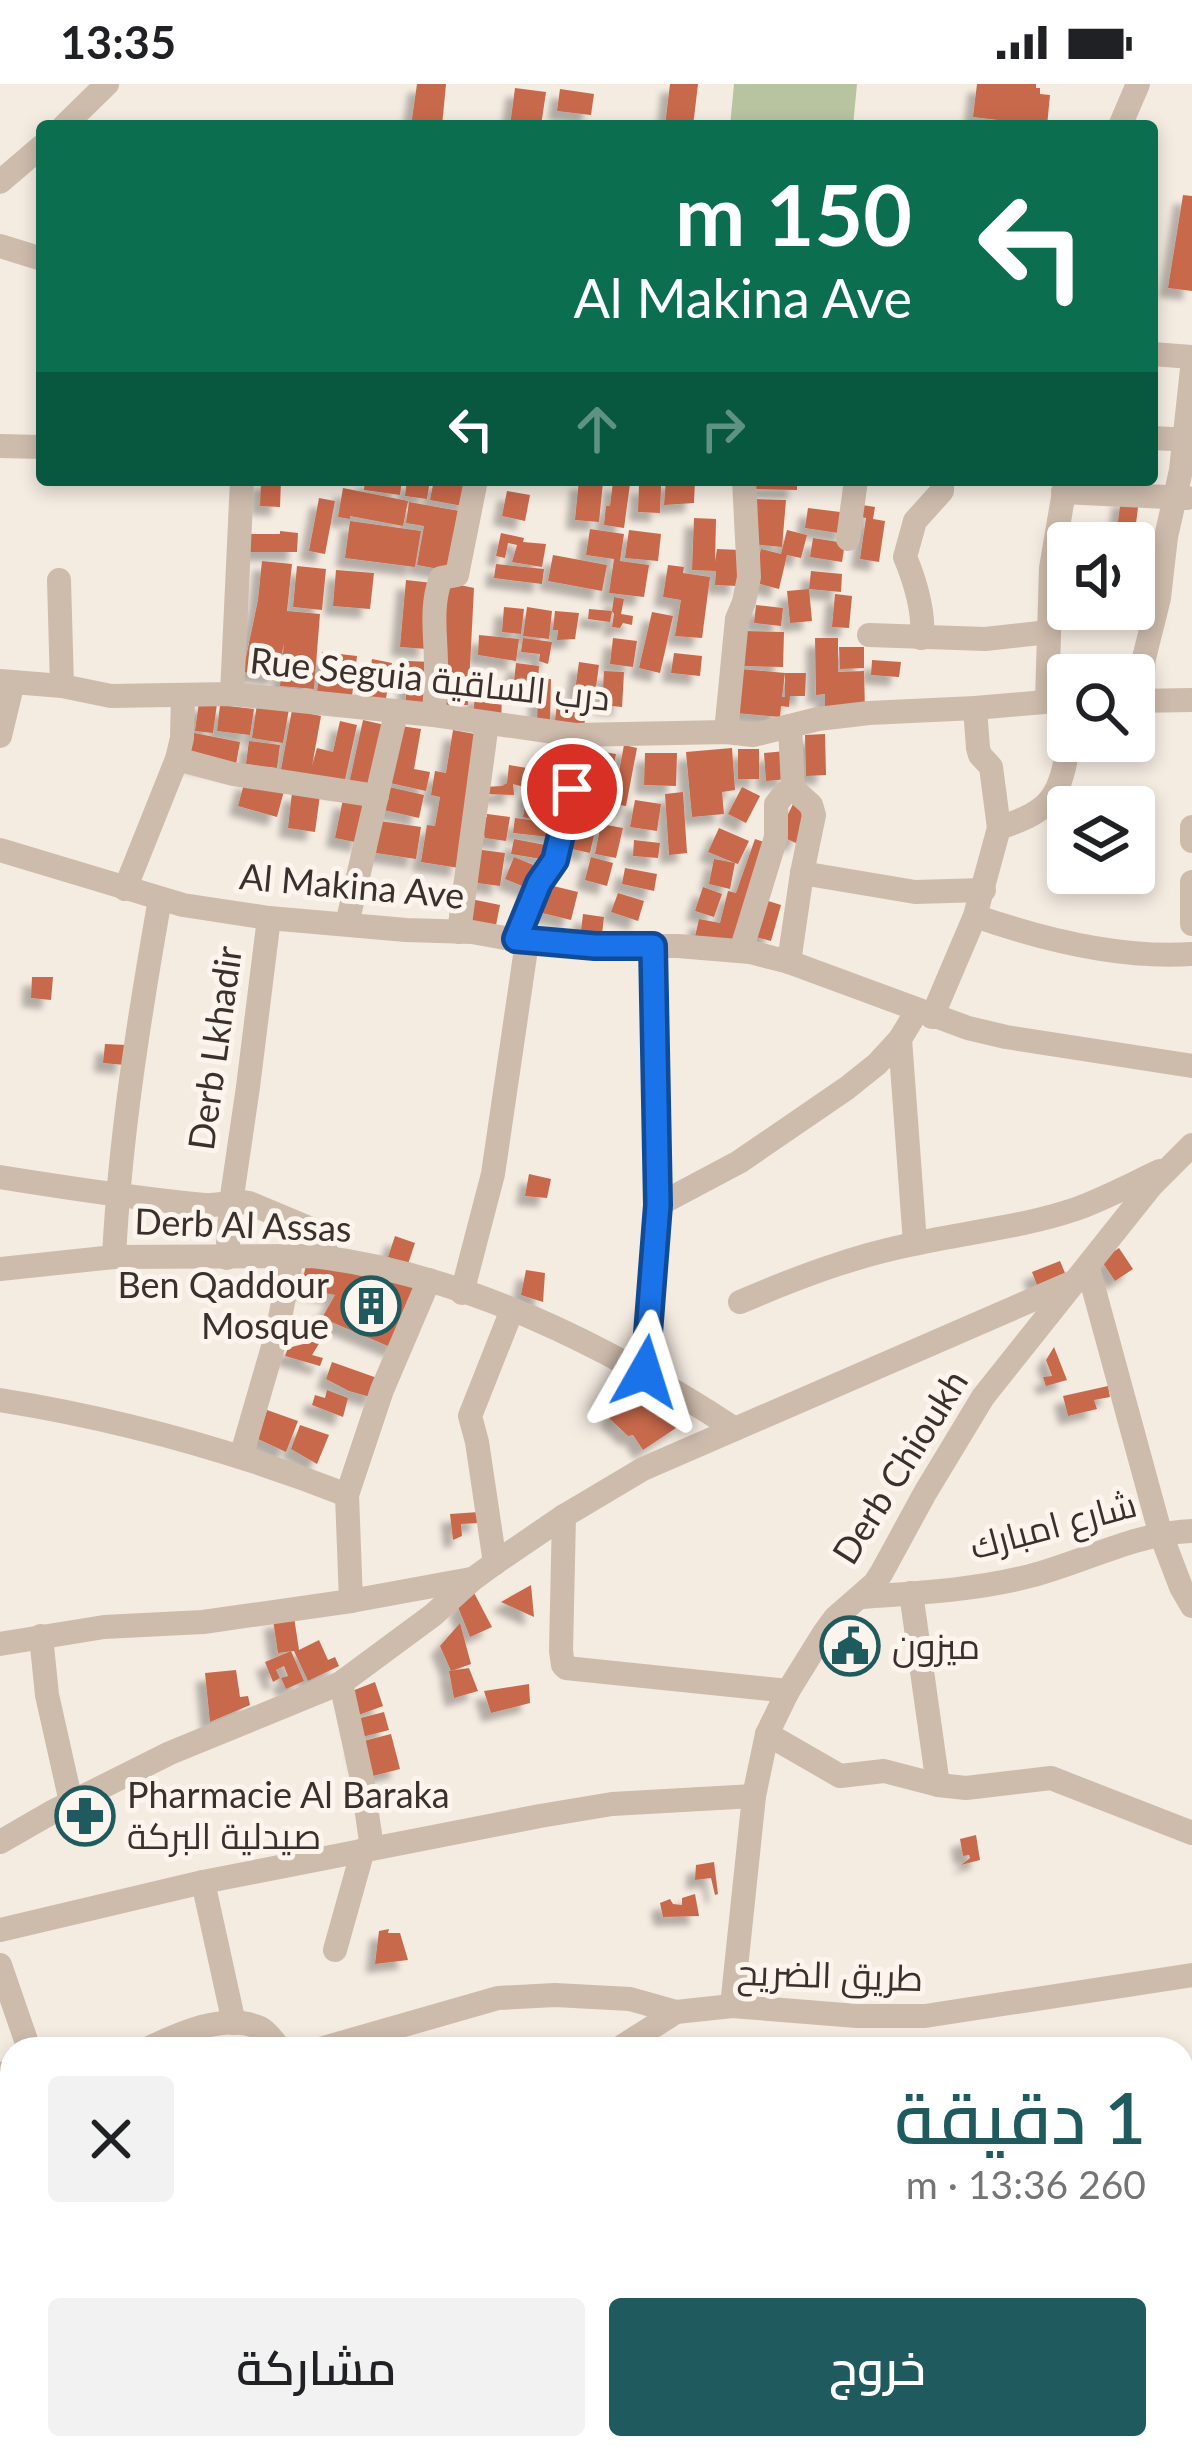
<!DOCTYPE html>
<html lang="ar">
<meta charset="utf-8">
<style>
body{margin:0;font-family:Lato,Cairo,sans-serif;background:#f2f2f2;color:#202124;direction:rtl;height:100vh;display:flex;flex-direction:column;font-size:45px;white-space:nowrap}
*{box-sizing:border-box;margin:0}
p{font-size:39px;color:#757577}
.icon{flex:none;width:66px;height:66px;fill:none;stroke:currentColor;stroke-width:2;stroke-linecap:round;stroke-linejoin:round}
.map{position:relative;flex:1;overflow:hidden;direction:ltr}
.sheet{position:absolute;left:0px;top:1953px;width:1194px;height:423px;display:flex;flex-direction:column;background:#fff;border-radius:36px 36px 0 0;box-shadow:0 6px 18px #0003;direction:rtl}
.sheet>*{flex:none}
.hud{position:absolute;left:36px;top:36px;width:1122px;height:366px;border-radius:12px;box-shadow:0 6px 18px #0003;direction:rtl;background:#0b6e4f;color:#fff;overflow:hidden}
.fabs{position:absolute;left:1047px;top:438px;display:grid;gap:24px}
.fabs a{display:grid;place-items:center;width:108px;height:108px;border-radius:12px;background:#fff;box-shadow:0 6px 18px #0003;font-size:60px}
.pin{position:absolute;display:grid;place-items:center;width:102px;height:102px;color:#fff;margin:-51px;border:6px solid #fff;border-radius:50%;box-shadow:0 3px 12px #0007}
.me{position:absolute;width:132px;margin:-66px;rotate:6deg;stroke-linejoin:round;filter:drop-shadow(0 0 9px #0008)}
.turn{display:flex;align-items:center;gap:42px;height:252px;padding:0 48px;font-size:54px}
.turn .icon{width:156px;height:156px;stroke-width:2.5}
.turn b{display:block;font-size:84px;line-height:102px}
.lanes{display:flex;align-items:center;height:114px;padding:0 48px;background:#0003;justify-content:center;gap:60px;direction:ltr}
.lanes .off{opacity:.35}
.round{display:grid;place-items:center;flex:none;width:126px;height:126px;border-radius:12px;background:#f2f2f2}
.overview{display:flex;align-items:center;justify-content:space-between;height:204px;padding:0 48px}
h1{font-size:72px;font-weight:600;line-height:90px;color:#1f5a5e}
.action{display:flex;gap:24px;margin-top:auto;padding:24px 48px}
.action a{flex:1;height:138px;border-radius:12px;background:#1f5a5e;color:#fff;font-size:48px;font-weight:600;line-height:138px;text-align:center}
.action a+a{background:#f2f2f2;color:#202124}
.status{display:flex;justify-content:space-between;align-items:center;height:84px;padding:0 60px;background:#fff;direction:ltr}
.status svg{height:33px;fill:currentColor}
.map>svg:first-child{display:block}
.green{fill:#b8c4a0}
.lines{fill:none;stroke-linecap:round;stroke-linejoin:round}
.river{stroke:#7fb0b2;stroke-width:33}
.building{fill:#c8694b;filter:url(#shadow)}
.minor{stroke:#cdbbac;stroke-width:24}
.route-casing{stroke:#114b97;stroke-width:30}
.route{stroke:#1a73e8;stroke-width:21}
.labels{text-anchor:middle;stroke-width:10;stroke-linejoin:round;paint-order:stroke}
.street-label{font-size:36px;fill:#3b302b;stroke:#fbf5ee}
.poi-label{font-size:36px;fill:#3b302b;stroke:#fbf5ee;text-anchor:start}
</style>
<div class="status"><b>13:35</b><svg viewBox="0 0 49 12"><path d="M0 12V9h3v3zM5 12V6h3v6zM10 12V3h3v9zM15 12V0h3v12zM26 1h20v11H26zM47 4h2v5h-2z"/></svg></div>
<div class="map">
<svg width="1192" height="2374" viewBox="0 0 1192 2374">
<defs>
<filter id="shadow"><feDropShadow dx="-9" dy="9" stdDeviation="3" flood-color="#0004"/></filter>
</defs>
<rect width="100%" height="100%" fill="#f4ebe1"/>
<path class="green" d="M734 0H857L853 42H730Z"/>
<g class="lines">
<g class="river">
<path d="M1182 2016 1192 2014"/>
<path d="M0 2297 12 2289"/>
</g>
</g>
<g class="building">
<path d="M417 0H446L442 42H411Z"/>
<path d="M670 0H698L693 42H665Z"/>
<path d="M977 0H1036V4H1040V10L1050 11 1047 42 973 33Z"/>
<path d="M515 4 546 8 541 42H510Z"/>
<path d="M560 5 594 10 591 31 557 27Z"/>
<path d="M1183 111 1192 112V207L1168 204Z"/>
<path d="M261 396H281L280 423 260 422Z"/>
<path d="M365 396H402L400 411 364 406Z"/>
<path d="M407 396H430L427 415 405 412Z"/>
<path d="M434 396H474L468 423 430 416Z"/>
<path d="M579 396 603 398 599 438 575 436Z"/>
<path d="M666 396H695L694 419 664 421Z"/>
<path d="M750 396H797V406L750 405Z"/>
<path d="M613 398 630 400 624 444 604 441 606 422H610Z"/>
<path d="M639 401 661 402 660 429 638 428Z"/>
<path d="M343 404 408 417 403 442 350 432V435L338 433Z"/>
<path d="M507 407 530 411 525 437 502 432Z"/>
<path d="M1121 413 1139 415 1135 448 1117 446Z"/>
<path d="M319 414 335 417 325 470 309 467Z"/>
<path d="M754 415 786 416 782 463 751 460Z"/>
<path d="M409 418 465 428 455 488 417 481 424 442 406 439Z"/>
<path d="M856 420 875 423 873 435 885 437 879 478 860 475 866 434 855 432Z"/>
<path d="M808 424 848 429 845 450 805 444Z"/>
<path d="M694 434 716 435 715 478 717 465 740 466 738 502 715 501 716 487 692 486Z"/>
<path d="M350 437 421 447 415 483 345 474Z"/>
<path d="M590 445 624 450 620 477 649 481 644 513 609 509 614 475 586 471Z"/>
<path d="M629 446 661 450 658 477 625 474Z"/>
<path d="M787 446 807 451 801 474 787 471 779 505 753 498 761 465 781 470Z"/>
<path d="M280 447 298 449 297 468H248L249 450H280Z"/>
<path d="M501 449 524 454 523 458 546 460 542 483 512 478 517 461 508 459 505 474 496 472Z"/>
<path d="M813 454 845 459 842 478 810 473Z"/>
<path d="M553 471 607 481 602 507 548 497Z"/>
<path d="M262 477 292 480 287 527 320 530 314 605 280 602 284 559 277 593 243 588 258 516Z"/>
<path d="M496 480 544 485 542 500 494 494Z"/>
<path d="M668 481 684 483 683 489 710 493 702 554 675 552 681 516 663 513Z"/>
<path d="M297 482 326 485 322 526 293 523Z"/>
<path d="M336 486 374 489 370 525 333 522Z"/>
<path d="M811 487 842 490 841 508 809 505Z"/>
<path d="M406 496 433 499 427 565 400 563Z"/>
<path d="M441 497 474 504 468 621 436 622Z"/>
<path d="M809 505 812 537 790 539 787 507Z"/>
<path d="M835 510 852 512 849 544 832 543Z"/>
<path d="M614 513 624 515 621 530 633 532 632 541 623 539 620 544 612 543 614 530 612 527 610 538 588 535 589 525 612 527Z"/>
<path d="M756 521 783 524 781 542 754 539Z"/>
<path d="M504 523 524 525 521 550 502 548Z"/>
<path d="M527 523 552 527 549 555 523 552Z"/>
<path d="M555 527 579 529 575 555 557 556 558 546H553Z"/>
<path d="M652 528 673 532 660 589 639 584Z"/>
<path d="M745 547 784 548 783 583 744 582Z"/>
<path d="M479 551 519 555 516 577 478 571Z"/>
<path d="M523 554 552 558 548 580 539 577 540 570 521 568Z"/>
<path d="M613 554 637 557 633 583 610 580Z"/>
<path d="M815 554H838V588L864 587 865 629 825 624V610L816 611Z"/>
<path d="M839 563H864V584L840 585Z"/>
<path d="M322 568 357 572 351 620 316 616Z"/>
<path d="M674 569 702 572 700 592 671 589Z"/>
<path d="M372 575 392 579 385 620 365 616Z"/>
<path d="M872 576 901 578 899 593 871 591Z"/>
<path d="M408 577 433 578 431 628 405 627Z"/>
<path d="M579 578 599 581 595 610 575 607Z"/>
<path d="M516 579 539 582 538 595H551L550 640H537L538 600 514 597Z"/>
<path d="M740 585 785 589 782 613H785V589H806L805 612H790L789 623 781 622 780 633 736 629Z"/>
<path d="M604 587 624 588 622 623 602 621Z"/>
<path d="M475 610 502 611 501 639 473 634Z"/>
<path d="M199 618 217 620 213 649 195 647Z"/>
<path d="M257 620 289 625 283 659 252 654Z"/>
<path d="M557 620 587 624 583 648 554 645Z"/>
<path d="M220 621 254 625 250 651 217 647Z"/>
<path d="M292 626 321 632 312 682 317 664 333 668 340 637 357 641 343 705 280 691Z"/>
<path d="M363 636 389 642 375 706 349 700Z"/>
<path d="M401 642 421 645 414 685 430 688 426 707 390 699Z"/>
<path d="M453 646 480 651 459 784 421 778 427 741 435 742 440 713 431 711 435 687 446 689Z"/>
<path d="M194 649 240 658 235 686 189 678Z"/>
<path d="M825 650 826 691 806 692 805 651Z"/>
<path d="M249 657 280 661 277 684 246 680Z"/>
<path d="M624 661 637 664 626 722 613 720Z"/>
<path d="M732 664 735 706 722 708 724 730 692 733 686 668Z"/>
<path d="M587 665 616 670 609 708 580 703Z"/>
<rect x="738" y="665" width="21" height="30"/>
<path d="M786 667 788 695 766 697 764 669Z"/>
<path d="M645 669H677L676 702 644 701Z"/>
<path d="M509 681 527 684 524 703 513 700 514 711 484 710V703L502 702 507 699Z"/>
<path d="M245 696 284 707 277 733 238 722Z"/>
<path d="M389 703 424 711 419 734 384 726Z"/>
<path d="M742 703 760 712 746 739 728 730Z"/>
<path d="M528 704 565 711 558 754 513 749 515 734 545 738 523 733Z"/>
<path d="M292 708 320 711 315 748 288 744Z"/>
<path d="M683 708 687 769 669 771 665 710Z"/>
<path d="M343 715 368 720 360 759 335 754Z"/>
<path d="M635 716 661 720 657 747 630 743Z"/>
<path d="M794 718 812 726 796 759 778 751Z"/>
<path d="M487 730 510 733 506 757 485 754 480 733H487Z"/>
<path d="M571 732 597 738 590 769 563 763Z"/>
<path d="M380 737 421 743 416 775 376 769Z"/>
<path d="M601 740 623 744 616 774 595 770Z"/>
<path d="M719 744 749 757 738 780 735 779 730 805 709 800 714 775 735 779 708 768Z"/>
<path d="M514 755 556 763 553 777 511 770Z"/>
<path d="M755 755 770 760 739 862 694 857 699 835 720 839 728 807 736 809Z"/>
<path d="M634 756 660 759 658 774 633 772Z"/>
<path d="M475 765 505 769 500 802 470 798Z"/>
<path d="M514 773 543 785 534 807 505 795Z"/>
<path d="M591 773 613 779 607 802 585 796Z"/>
<path d="M625 784 657 790 654 807 622 800Z"/>
<path d="M541 799 578 808 571 836 534 827Z"/>
<path d="M703 803 722 810 714 833 695 827Z"/>
<path d="M618 809 644 817 638 837 611 828Z"/>
<path d="M471 815 500 821 495 846 466 840Z"/>
<path d="M762 815 781 821 771 857 752 852Z"/>
<path d="M583 830 604 833 601 858 580 856Z"/>
<path d="M32 893H53L51 916 31 914Z"/>
<path d="M105 960 127 961 125 981 103 979Z"/>
<path d="M529 1090 551 1095 547 1114 525 1112Z"/>
<path d="M395 1152 415 1159 408 1180 388 1173Z"/>
<path d="M1119 1164 1133 1185 1115 1197 1101 1176Z"/>
<path d="M1060 1177 1065 1189 1037 1201 1032 1188Z"/>
<path d="M306 1181 379 1190 378 1204 388 1209 392 1192 425 1197 395 1265 322 1234 335 1211 301 1204Z"/>
<path d="M526 1186 545 1189 543 1218 521 1211Z"/>
<path d="M311 1258H320L312 1271 323 1274 320 1282 285 1272 288 1264Z"/>
<path d="M1054 1263 1067 1296 1046 1302 1043 1293 1052 1292 1046 1276Z"/>
<path d="M332 1278 380 1295 374 1314 349 1307 326 1295Z"/>
<path d="M1108 1302 1110 1313 1094 1316 1097 1325 1068 1332 1063 1312Z"/>
<path d="M629 1305 648 1317 682 1340 643 1366 633 1351 628 1352 609 1334Z"/>
<path d="M327 1306 348 1314 343 1333 312 1321 315 1311 325 1314Z"/>
<path d="M267 1326 298 1337 286 1368 258 1355Z"/>
<path d="M300 1341 329 1351 317 1380 291 1365Z"/>
<path d="M479 1428V1439L461 1440 462 1452 453 1456 450 1430Z"/>
<path d="M531 1501 534 1533 501 1518Z"/>
<path d="M472 1505 492 1543 470 1553 458 1523Z"/>
<path d="M294 1533 299 1566 319 1556 328 1576 335 1573 339 1582 308 1597 294 1567 278 1569 273 1536Z"/>
<path d="M460 1539 471 1580 451 1587 440 1562Z"/>
<path d="M291 1567 304 1597 286 1605 281 1594 288 1592 284 1582 276 1586 280 1594 273 1598 265 1578Z"/>
<path d="M469 1584 478 1607 454 1614 449 1587Z"/>
<path d="M236 1586 240 1613 248 1612 250 1621 210 1638 205 1589Z"/>
<path d="M375 1598 383 1622 356 1632 347 1609Z"/>
<path d="M529 1600 530 1619 491 1629 484 1607Z"/>
<path d="M384 1628 389 1646 358 1654 353 1636Z"/>
<path d="M391 1650 400 1685 365 1694 356 1659Z"/>
<path d="M976 1751 980 1776 961 1781 970 1774 969 1771 963 1772 960 1755Z"/>
<path d="M714 1778 718 1810 715 1811 711 1794 695 1796 696 1781Z"/>
<path d="M695 1810 699 1832 663 1833 660 1819 670 1815 673 1820 682 1821V1814Z"/>
<path d="M389 1845 388 1849H400L408 1876 375 1880 379 1847Z"/>
</g>
<g class="lines">
<g class="minor">
<path d="M64 42 107 0"/>
<path d="M1120 42 1138 0"/>
<path d="M0 98 42 62"/>
<path d="M0 162 42 175"/>
<path d="M1152 270 1192 273"/>
<path d="M1152 354 1192 356"/>
<path d="M0 362 42 363"/>
<path d="M1063 408 1187 414"/>
<path d="M848 455 856 396"/>
<path d="M59 496 62 602"/>
<path d="M869 551 985 555 1048 548"/>
<path d="M921 554C926 532 914 494 905 473L915 437 942 407V396"/>
<path d="M0 597 62 602 111 612 232 610 434 631 575 651 726 648 753 651 818 635 869 629 975 624 1068 616"/>
<path d="M232 610 242 396"/>
<path d="M1047 617 1051 484 1066 396"/>
<path d="M1134 617 1192 616"/>
<path d="M1141 617 1144 574 1159 514 1166 453 1181 386 1192 285"/>
<path d="M975 624 978 664 980 671 991 683 999 744"/>
<path d="M434 631C435 615 436 598 436 582 436 551 430 523 441 494L457 491 476 396"/>
<path d="M726 648 737 535 744 518 749 493 744 396"/>
<path d="M0 652 13 598"/>
<path d="M177 675 233 690 377 712"/>
<path d="M1192 743V757"/>
<path d="M0 766 183 821 269 834 406 846 472 848 527 858 595 862H678L750 868 789 878 968 944 1006 953 1192 982"/>
<path d="M802 789 915 808 984 806"/>
<path d="M1192 798V840"/>
<path d="M125 805 177 675 182 654 183 611"/>
<path d="M975 832C1041 855 1121 875 1192 870"/>
<path d="M347 840 396 629"/>
<path d="M459 848 487 639"/>
<path d="M516 855 539 798 555 776 572 705 575 651"/>
<path d="M741 867 776 753V720L785 709 793 705"/>
<path d="M789 878 802 789 814 731 811 721 793 705 790 642"/>
<path d="M932 933 975 832 999 744C1053 726 1060 713 1069 657"/>
<path d="M900 955 915 1159"/>
<path d="M0 1093C68 1104 135 1114 204 1121 220 1122 234 1116 249 1119L309 1144 316 1149 330 1174"/>
<path d="M658 1121 739 1078 847 1004 877 980 900 955 917 927"/>
<path d="M114 1173C120 1053 139 934 160 815"/>
<path d="M227 1174 231 1119 248 1003 269 834"/>
<path d="M1088 1184 1160 1448 1181 1503 1192 1522"/>
<path d="M0 1185 114 1173 312 1172C465 1190 608 1262 735 1345"/>
<path d="M462 1209 493 1090 527 858"/>
<path d="M740 1218C796 1194 853 1172 914 1160 968 1148 1023 1143 1076 1125 1104 1115 1132 1100 1160 1087"/>
<path d="M645 1288 658 1121 653 862"/>
<path d="M0 1316C119 1335 235 1367 347 1411"/>
<path d="M241 1373 277 1249 292 1173"/>
<path d="M564 1432 561 1567 563 1581 566 1584 788 1607"/>
<path d="M495 1479 477 1358 470 1332 512 1226"/>
<path d="M911 1509 938 1701"/>
<path d="M862 1513C917 1509 976 1506 1030 1492 1084 1478 1136 1449 1192 1447"/>
<path d="M351 1517 347 1411 382 1306 429 1196"/>
<path d="M41 1552 47 1611 71 1718"/>
<path d="M0 1560 104 1543 203 1538 351 1517 471 1495"/>
<path d="M341 1599 362 1695 372 1764"/>
<path d="M767 1650 840 1692 884 1687 938 1701 966 1704 1051 1694 1192 1749"/>
<path d="M0 1758 54 1727 170 1669 341 1599 433 1531 473 1495 495 1479 564 1432 643 1385 1078 1196"/>
<path d="M203 1798 234 1939"/>
<path d="M0 1846 203 1798 540 1732 612 1720 754 1712"/>
<path d="M335 1866 363 1766"/>
<path d="M0 1881 29 1965"/>
<path d="M732 1922 754 1712 767 1650 788 1607 824 1549 835 1534 875 1499 882 1488 925 1409 983 1313 1151 1102 1192 1061"/>
<path d="M147 1965C178 1950 225 1928 260 1944 268 1948 274 1958 280 1965"/>
<path d="M320 1965 498 1914 555 1911 630 1915 676 1928"/>
<path d="M618 1965 676 1928 732 1922 857 1932H925L1192 1891"/>
<path d="M0 1991 12 1986"/>
<path d="M0 2083 12 2079"/>
<path d="M0 2224 12 2221"/>
</g>
</g>
<g class="lines">
<g class="route-casing">
<path id="route" d="M572 705 555 776 539 799 516 855 595 862H653L658 1121 645 1288"/>
</g>
<use href="#route" class="route"/>
</g>
<defs>
<g id="building-ring" transform="scale(3)"><circle r="9.5" fill="#fbf5ee" stroke="#1f5a5e" stroke-width="1.5"/><path d="M-4-6H4V6H1V3H-1V6H-4ZM-2.5-4.3h1.7v1.8h-1.7ZM.8-4.3h1.7v1.8H.8ZM-2.5-1h1.7V.8h-1.7ZM.8-1h1.7V.8H.8Z" fill="#1f5a5e"/></g>
<g id="civic-ring" transform="scale(3)"><circle r="9.5" fill="#fbf5ee" stroke="#1f5a5e" stroke-width="1.5"/><path d="M-.6-6.5H3V-4.5H.6V-3L4-1V1h2V6H-6V1h2V-1L-.6-3ZM-1.2 2.5V6h2.4V2.5Z" fill="#1f5a5e"/></g>
<g id="pharmacy-ring" transform="scale(3)"><circle r="9.5" fill="#fbf5ee" stroke="#1f5a5e" stroke-width="1.5"/><path d="M-2-6h4v4h4v4h-4v4h-4v-4h-4v-4h4Z" fill="#1f5a5e"/></g>
</defs>
<g fill-rule="evenodd">
<use href="#building-ring" x="371" y="1222"/>
<use href="#civic-ring" x="850" y="1562"/>
<use href="#pharmacy-ring" x="85" y="1732"/>
</g>
<g class="labels">
<g class="street-label">
<text transform="translate(430 595) rotate(6)" y="13">Rue Seguia درب الساقية</text>
<text transform="translate(352 802) rotate(5)" y="13">Al Makina Ave</text>
<text transform="translate(215 964) rotate(-82)" y="13">Derb Lkhadir</text>
<text transform="translate(243 1141) rotate(2)" y="13">Derb Al Assas</text>
<text transform="translate(900 1383) rotate(-58)" y="13">Derb Chioukh</text>
<text transform="translate(1053 1441) rotate(-15)" y="13">شارع امبارك</text>
<text transform="translate(830 1891) rotate(2)" y="13">طريق الضريح</text>
</g>
<g class="poi-label">
<text x="329" y="1214" text-anchor="end">Ben Qaddour<tspan x="329" dy="41">Mosque</tspan></text>
<text x="892" y="1575">ميزون</text>
<text x="127" y="1724">Pharmacie Al Baraka<tspan x="127" dy="41">صيدلية البركة</tspan></text>
</g>
</g>
</svg>
<div class="fabs">
<a><svg class="icon" aria-label="sound" viewBox="0 0 24 24"><path d="M4 9h4l5-4v14l-5-4H4zM17 9q2 3 0 6"/></svg></a>
<a><svg class="icon" aria-label="search" viewBox="0 0 24 24"><circle cx="10" cy="10" r="6"/><path d="M15 15l6 6"/></svg></a>
<a><svg class="icon" aria-label="layers" viewBox="0 0 24 24"><path d="M12 4l9 5-9 5-9-5zM3 14l9 5 9-5"/></svg></a>
</div>
<div class="pin" style="left:572px;top:705px;background:#d93025"><svg class="icon" aria-label="arrive" viewBox="0 0 24 24"><path d="M6 21V4h12l-3 4 3 4H6"/></svg></div>
<svg class="me" style="left:645px;top:1288px" viewBox="-20 -20 40 40"><path d="M0-17L14 15 0 8-14 15z" fill="#1a73e8" stroke="#fff" stroke-width="4"/></svg>
<div class="hud">
<div class="turn"><svg class="icon" aria-label="left" viewBox="0 0 24 24"><path d="M17 20v-9H6M10 6l-5 5 5 5"/></svg><div><b>150 m</b>Al Makina Ave</div></div>
<div class="lanes"><svg class="icon" aria-label="left" viewBox="0 0 24 24"><path d="M17 20v-9H6M10 6l-5 5 5 5"/></svg><svg class="icon off" aria-label="ahead" viewBox="0 0 24 24"><path d="M12 20V5M6 11l6-6 6 6"/></svg><svg class="icon off" aria-label="right" viewBox="0 0 24 24"><path d="M7 20v-9h11M14 6l5 5-5 5"/></svg></div>
</div>
<section class="sheet">
<div class="overview"><div><h1>1 دقيقة</h1><p>260 m · 13:36</p></div><a class="round"><svg class="icon" aria-label="close" viewBox="0 0 24 24"><path d="M6 6l12 12M18 6L6 18"/></svg></a></div>
<div class="action"><a>خروج</a><a>مشاركة</a></div>
</section>
</div>
